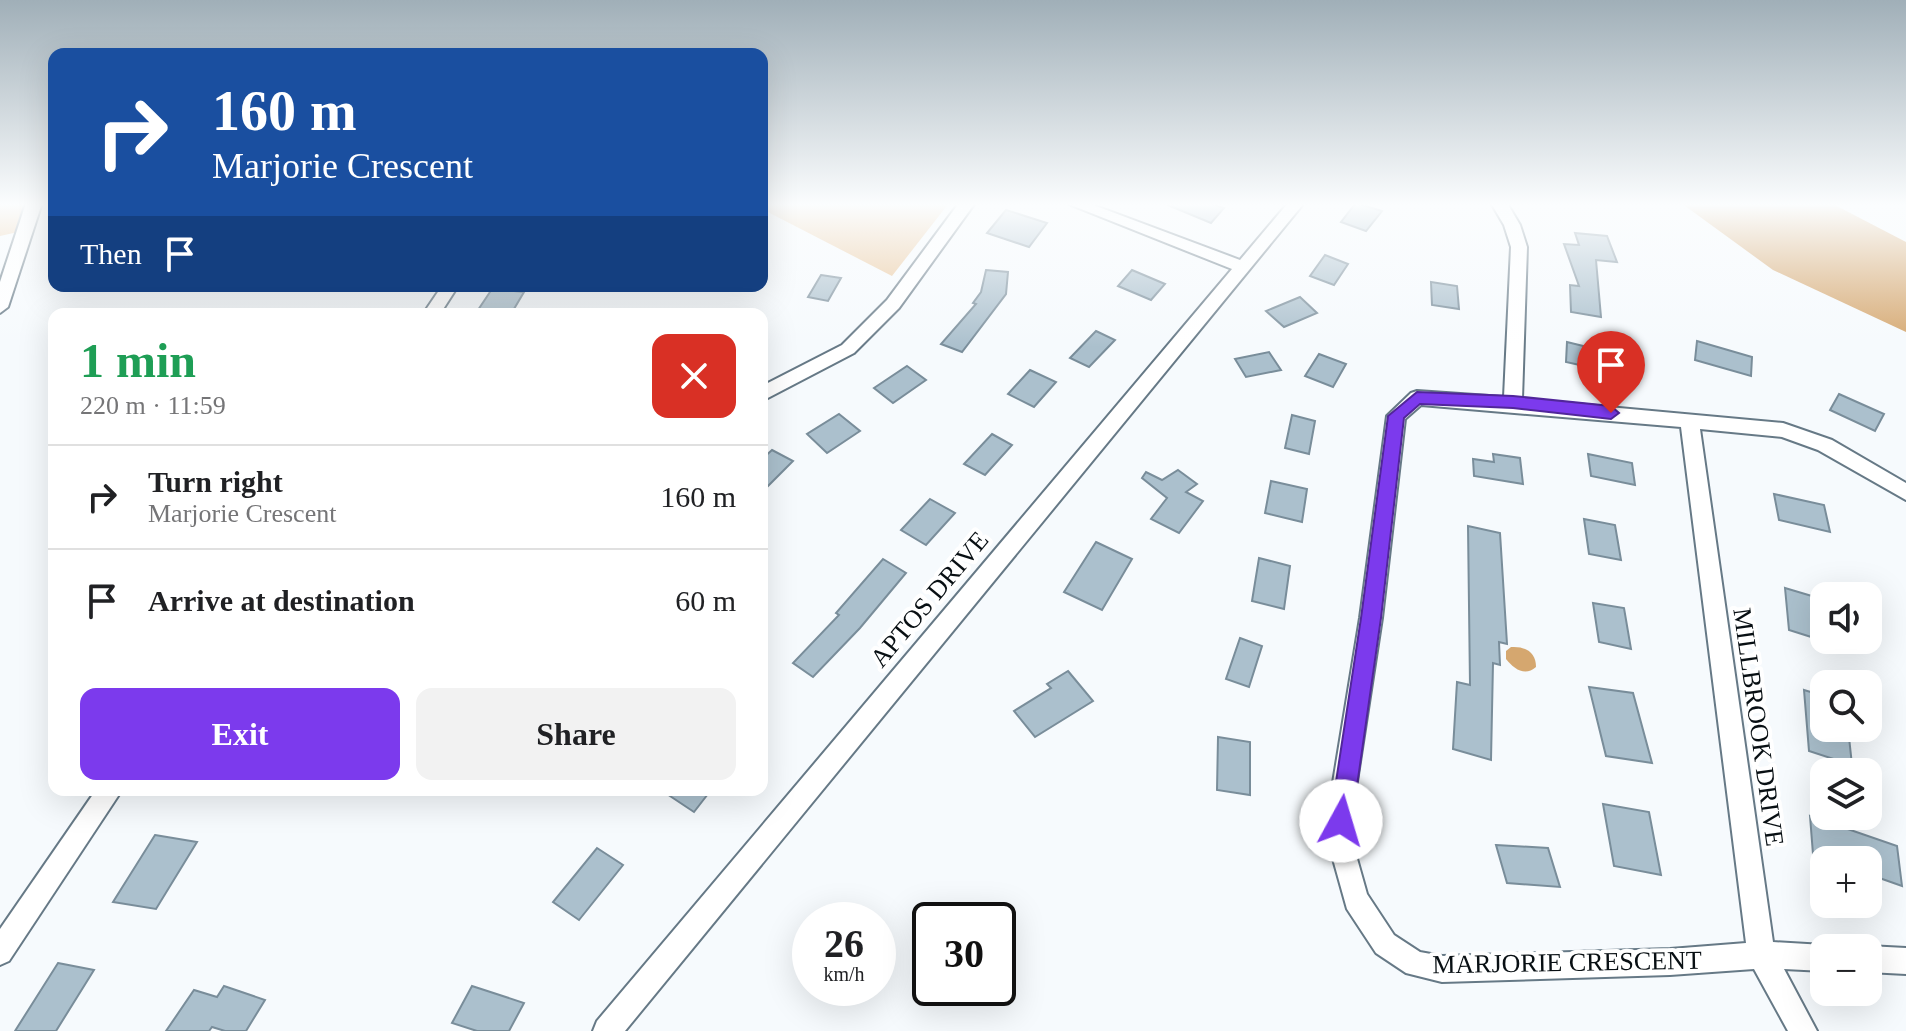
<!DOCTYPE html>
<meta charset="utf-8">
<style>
body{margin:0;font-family:Georgia,serif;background:#f2f2f2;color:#202124;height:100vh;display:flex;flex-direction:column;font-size:30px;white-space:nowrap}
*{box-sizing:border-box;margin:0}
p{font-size:26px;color:#757577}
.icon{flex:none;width:44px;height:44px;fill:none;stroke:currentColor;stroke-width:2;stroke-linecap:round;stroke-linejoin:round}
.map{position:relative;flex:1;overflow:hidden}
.sheet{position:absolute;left:48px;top:308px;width:720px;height:488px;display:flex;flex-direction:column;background:#fff;border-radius:16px;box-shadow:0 8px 32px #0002}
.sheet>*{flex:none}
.hud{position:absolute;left:48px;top:48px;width:720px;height:244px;border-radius:16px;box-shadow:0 8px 32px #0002;background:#1a4fa0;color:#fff;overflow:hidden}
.tools{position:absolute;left:1810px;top:582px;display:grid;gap:16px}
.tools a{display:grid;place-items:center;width:72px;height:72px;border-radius:16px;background:#fff;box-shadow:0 8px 32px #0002;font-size:40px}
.speed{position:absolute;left:792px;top:902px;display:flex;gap:16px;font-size:40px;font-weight:700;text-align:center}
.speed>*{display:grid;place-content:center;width:104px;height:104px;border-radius:50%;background:#fff;box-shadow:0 8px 32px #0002;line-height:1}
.speed small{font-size:20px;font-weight:400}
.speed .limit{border:4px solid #111;border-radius:12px;background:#fff;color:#111}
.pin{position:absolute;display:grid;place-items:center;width:68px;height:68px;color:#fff;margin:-82px -34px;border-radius:50% 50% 50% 0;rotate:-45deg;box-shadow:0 0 8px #0007}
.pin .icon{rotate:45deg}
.me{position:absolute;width:88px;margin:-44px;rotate:6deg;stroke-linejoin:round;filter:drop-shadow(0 0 6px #0008)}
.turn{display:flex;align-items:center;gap:28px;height:168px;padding:0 32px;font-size:36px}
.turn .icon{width:104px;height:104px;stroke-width:2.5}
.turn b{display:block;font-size:56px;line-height:68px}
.then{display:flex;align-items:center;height:76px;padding:0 32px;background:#0003;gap:16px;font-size:30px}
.round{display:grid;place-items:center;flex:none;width:84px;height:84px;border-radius:16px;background:#f2f2f2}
.summary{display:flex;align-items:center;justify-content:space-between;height:136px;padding:0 32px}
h1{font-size:48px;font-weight:700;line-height:60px;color:#1e9e55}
.button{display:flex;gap:16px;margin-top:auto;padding:16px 32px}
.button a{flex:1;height:92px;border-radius:16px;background:#7c3aed;color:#fff;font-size:32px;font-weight:700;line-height:92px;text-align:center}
.button a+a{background:#f2f2f2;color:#202124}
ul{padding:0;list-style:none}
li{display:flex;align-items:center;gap:24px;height:104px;padding:0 32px;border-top:2px solid #e0e0e0}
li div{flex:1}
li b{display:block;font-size:30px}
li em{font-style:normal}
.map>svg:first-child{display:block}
.green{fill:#e9c497}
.water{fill:#d5a76f}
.building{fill:#abc0cd;stroke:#798d9a;stroke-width:2}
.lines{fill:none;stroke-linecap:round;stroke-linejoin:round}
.minor-casing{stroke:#667986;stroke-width:4}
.minor{fill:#fff;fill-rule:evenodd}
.route{fill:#7c3aed;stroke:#51269a;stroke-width:2}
.labels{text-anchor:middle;stroke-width:8;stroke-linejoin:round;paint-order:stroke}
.street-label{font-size:26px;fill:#080f13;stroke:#fff}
</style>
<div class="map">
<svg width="1906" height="1031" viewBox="0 0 1906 1031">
<rect width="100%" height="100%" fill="#f6fafd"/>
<g class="green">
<path d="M0 203H33L27 230 0 236Z"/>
<path d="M762 203H949L892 276 762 209Z"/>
</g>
<g class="water">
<path d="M1681 203H1831L1906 242V332L1773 270Z"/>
<path d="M1511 647C1525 646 1536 652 1536 667 1525 677 1514 669 1506 659V651Z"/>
</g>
<g class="building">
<path d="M1163 203H1210L1224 208 1211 223Z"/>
<path d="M1356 203 1382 211 1366 231 1341 222Z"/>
<path d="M1006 210 1047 223 1029 247 987 233Z"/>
<path d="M1575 233 1607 236 1617 262 1596 260 1601 317 1571 312 1570 285 1579 286 1564 244 1579 245Z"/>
<path d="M1325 255 1348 264 1334 285 1310 276Z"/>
<path d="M986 270 1008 272 1006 294 962 352 941 344 976 304 973 303 981 292Z"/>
<path d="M1132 270 1165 284 1151 300 1118 286Z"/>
<path d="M821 275 841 278 828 301 808 297Z"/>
<path d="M1431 282 1457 286 1459 309 1432 305Z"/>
<path d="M492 289 524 292 511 314H483L485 311 478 310Z"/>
<path d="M1300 297 1317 313 1284 327 1266 311Z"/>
<path d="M1096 331 1115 340 1089 367 1070 358Z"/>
<path d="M1697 341 1752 357 1751 376 1695 360Z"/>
<path d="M1567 342 1620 355V374L1566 362Z"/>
<path d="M1269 352 1281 370 1246 377 1235 359Z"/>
<path d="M1319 354 1346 364 1333 387 1305 376Z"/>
<path d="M907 366 926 380 893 403 874 388Z"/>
<path d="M1030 370 1056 382 1034 407 1008 394Z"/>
<path d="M1839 394 1884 414 1875 431 1830 410Z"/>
<path d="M839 414 860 431 827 453 807 434Z"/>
<path d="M1292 415 1315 421 1309 454 1285 448Z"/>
<path d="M992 434 1012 445 985 475 964 464Z"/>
<path d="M772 450 793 461 762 492V459Z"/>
<path d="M1493 454 1520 458 1523 484 1474 476 1473 459 1494 462Z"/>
<path d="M1588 454 1632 463 1635 485 1591 476Z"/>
<path d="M1178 470 1197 484 1186 492 1203 501 1179 533 1151 519 1167 498 1142 478 1146 472 1162 480Z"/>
<path d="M1271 481 1307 489 1302 522 1265 513Z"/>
<path d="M1774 494 1824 505 1830 532 1779 520Z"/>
<path d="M930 499 955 513 926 545 901 530Z"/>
<path d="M1584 519 1615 525 1621 560 1589 554Z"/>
<path d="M1468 526 1500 533 1507 644 1499 642 1500 665 1493 663 1491 760 1453 749 1457 682 1470 685Z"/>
<path d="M1096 542 1132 559 1102 610 1064 592Z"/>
<path d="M1259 558 1290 566 1284 609 1252 601Z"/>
<path d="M883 559 906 573 860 628 813 677 793 663 839 615 836 613Z"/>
<path d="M1785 588 1822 599 1824 641 1789 630Z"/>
<path d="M1593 603 1624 608 1631 649 1599 642Z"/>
<path d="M1240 638 1262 646 1249 687 1226 679Z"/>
<path d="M1068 671 1093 701 1035 737 1014 711 1051 688 1047 684Z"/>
<path d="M1589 687 1633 693 1652 763 1606 756Z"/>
<path d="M1804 690 1824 696V728H1848L1852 765 1809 751Z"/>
<path d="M1218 737 1250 742V795L1217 790Z"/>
<path d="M661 790H711L694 812Z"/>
<path d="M1603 804 1649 812 1661 875 1614 866Z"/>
<path d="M1810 816 1897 846 1902 886 1868 874V860H1829L1813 854Z"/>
<path d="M155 835 197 842 156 909 113 902Z"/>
<path d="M1496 845 1548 848 1560 887 1507 883Z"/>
<path d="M597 848 623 865 579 920 553 902Z"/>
<path d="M58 963 94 970 56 1031H15Z"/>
<path d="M224 986 265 1000 246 1031H225L212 1027 209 1031H166L194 990 217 997Z"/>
<path d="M472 986 524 1003 509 1031H477L452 1023Z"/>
</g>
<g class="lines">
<g class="minor-casing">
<g id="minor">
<path d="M26 203H42L8 307 0 313V282Z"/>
<path d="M959 203H975L899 308 854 353 762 401V386L842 345 887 300Z"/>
<path d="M1066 203H1088L1240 260 1288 203H1304L625 1031H593L597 1021 1232 269Z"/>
<path d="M1491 203H1507L1520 225 1527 247 1522 399 1783 423 1832 440 1906 483V500L1818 450 1782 437 1700 429 1773 942 1824 945 1832 948H1824V971L1784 969 1817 1031H1788L1754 969 1670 975 1442 982 1406 973 1376 953 1347 909 1328 841 1330 801 1360 618 1387 416 1411 393 1417 391 1504 397 1511 247 1504 225ZM1421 405 1681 427 1746 943 1670 949 1442 956 1420 952 1394 935 1367 894 1352 841 1354 801 1382 618 1405 419Z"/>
<path d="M442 286H458L440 314H423Z"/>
<path d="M96 790H122L9 961 0 965V929Z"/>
<path d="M1868 946 1906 948V974L1868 972V948H1862Z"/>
</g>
</g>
<use href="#minor" class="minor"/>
</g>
<linearGradient id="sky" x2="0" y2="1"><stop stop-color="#a0afb8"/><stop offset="0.59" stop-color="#fbfdfe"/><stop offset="1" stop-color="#fbfdfe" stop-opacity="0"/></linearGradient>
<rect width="1906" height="347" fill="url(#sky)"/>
<path class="route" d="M1417 392 1513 396 1611 406 1619 413 1611 419 1513 408 1420 404 1404 418 1381 618 1352 821 1349 828 1341 831 1333 828 1330 821 1361 618 1388 416Z"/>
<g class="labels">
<g class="street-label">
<text transform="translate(929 599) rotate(-50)" y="9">APTOS DRIVE</text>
<text transform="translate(1759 727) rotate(82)" y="9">MILLBROOK DRIVE</text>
<text transform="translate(1567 962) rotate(-1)" y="9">MARJORIE CRESCENT</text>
</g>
</g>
</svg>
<div class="tools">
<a><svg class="icon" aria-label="sound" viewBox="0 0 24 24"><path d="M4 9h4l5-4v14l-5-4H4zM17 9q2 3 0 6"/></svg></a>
<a><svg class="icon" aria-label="search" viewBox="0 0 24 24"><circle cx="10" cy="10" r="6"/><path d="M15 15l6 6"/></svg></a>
<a><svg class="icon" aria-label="layers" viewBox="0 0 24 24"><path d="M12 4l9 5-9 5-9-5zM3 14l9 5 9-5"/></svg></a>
<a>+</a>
<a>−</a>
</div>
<div class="speed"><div>26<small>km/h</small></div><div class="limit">30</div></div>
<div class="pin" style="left:1611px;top:413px;background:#d93025"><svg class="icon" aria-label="arrive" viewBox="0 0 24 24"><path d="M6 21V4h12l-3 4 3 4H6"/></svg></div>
<svg class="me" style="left:1341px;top:821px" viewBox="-20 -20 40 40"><circle r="19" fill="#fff"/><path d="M0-13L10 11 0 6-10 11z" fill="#7c3aed"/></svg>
<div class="hud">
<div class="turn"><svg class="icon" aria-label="right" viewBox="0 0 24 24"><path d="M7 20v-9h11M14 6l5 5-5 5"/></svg><div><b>160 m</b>Marjorie Crescent</div></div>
<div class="then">Then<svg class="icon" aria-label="arrive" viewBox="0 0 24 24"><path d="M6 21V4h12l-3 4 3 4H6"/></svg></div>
</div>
<section class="sheet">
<div class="summary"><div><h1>1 min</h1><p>220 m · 11:59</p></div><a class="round" style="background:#d93025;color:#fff"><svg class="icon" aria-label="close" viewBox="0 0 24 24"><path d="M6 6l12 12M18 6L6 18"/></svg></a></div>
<ul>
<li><svg class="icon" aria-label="right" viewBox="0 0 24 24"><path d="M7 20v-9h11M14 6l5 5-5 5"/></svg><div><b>Turn right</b><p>Marjorie Crescent</p></div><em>160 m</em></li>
<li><svg class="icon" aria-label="arrive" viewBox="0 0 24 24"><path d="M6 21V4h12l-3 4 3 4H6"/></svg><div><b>Arrive at destination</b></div><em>60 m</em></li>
</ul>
<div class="button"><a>Exit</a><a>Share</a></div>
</section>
</div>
